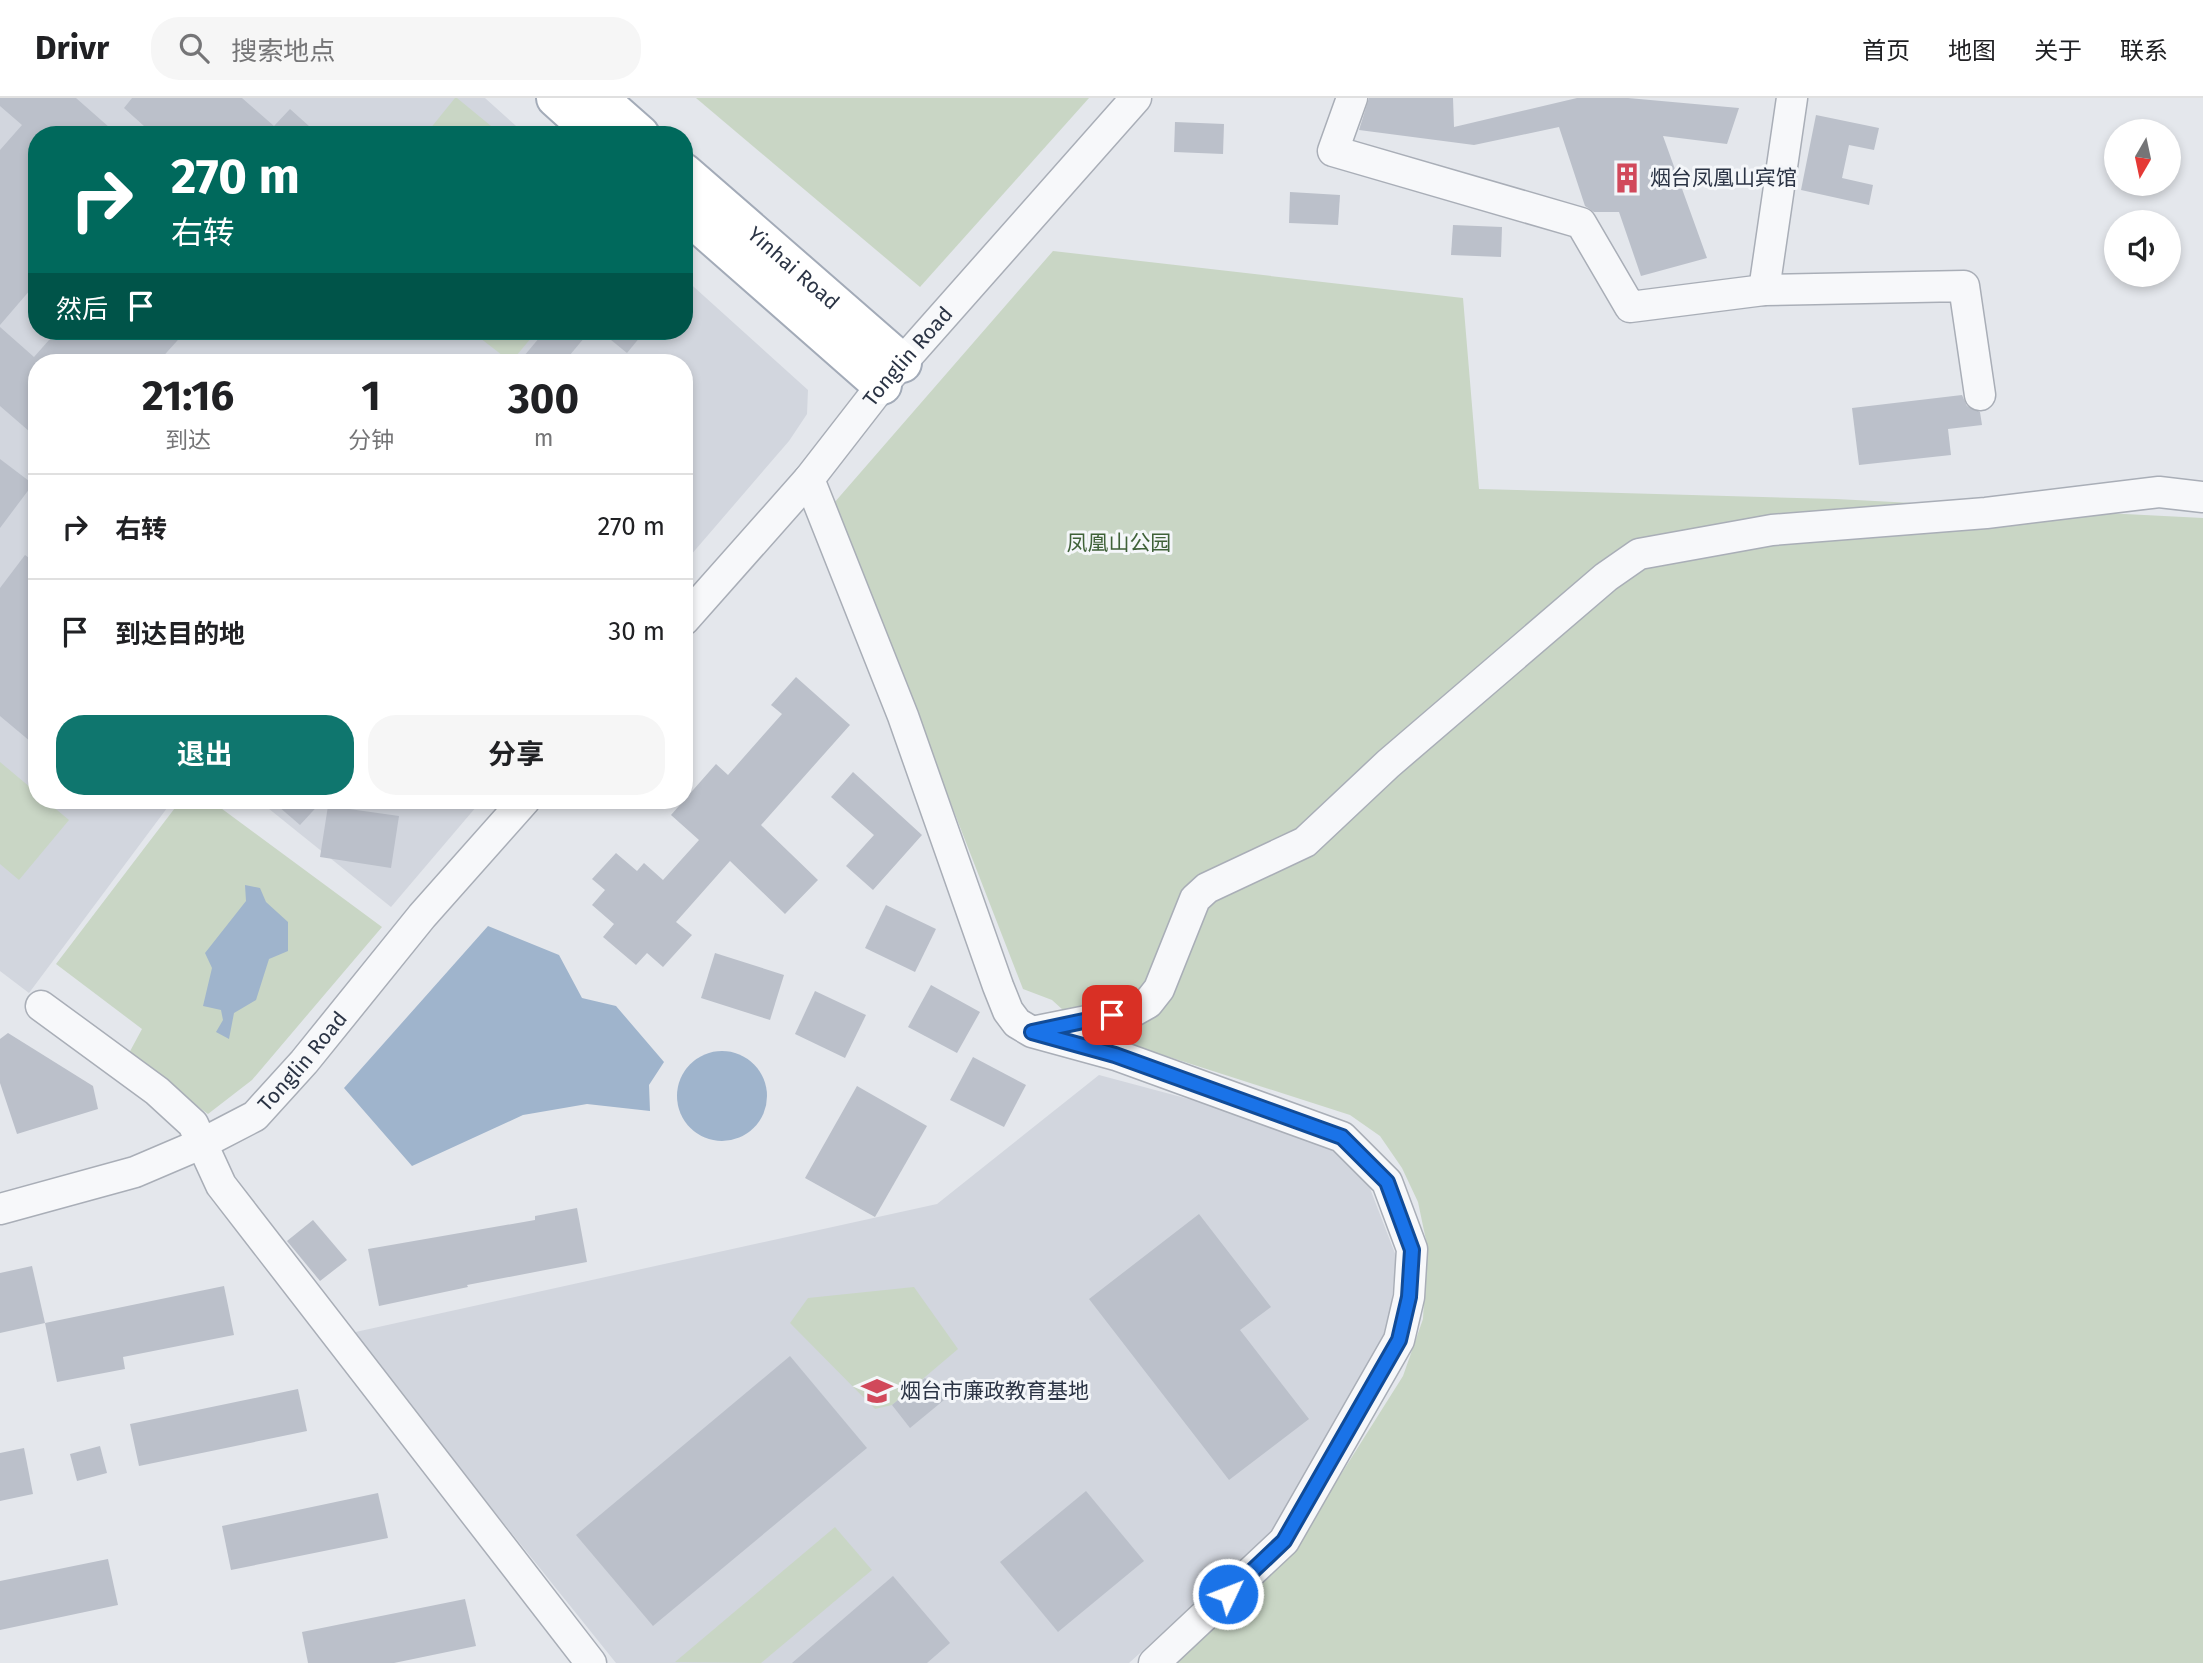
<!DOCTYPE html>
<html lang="zh">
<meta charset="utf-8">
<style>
body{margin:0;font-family:"Fira Sans","Noto Sans SC",sans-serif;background:#f6f6f6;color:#202124;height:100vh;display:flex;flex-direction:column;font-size:26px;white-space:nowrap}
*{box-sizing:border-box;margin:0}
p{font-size:23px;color:#757577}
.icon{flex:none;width:38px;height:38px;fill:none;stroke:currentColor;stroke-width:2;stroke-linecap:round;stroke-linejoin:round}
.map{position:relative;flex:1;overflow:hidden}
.details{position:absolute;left:28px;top:256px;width:665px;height:455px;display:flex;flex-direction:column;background:#fff;border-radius:28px;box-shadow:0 4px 10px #0003}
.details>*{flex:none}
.hud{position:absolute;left:28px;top:28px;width:665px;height:214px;border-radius:28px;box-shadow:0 4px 10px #0003;background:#00695c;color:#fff;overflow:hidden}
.needle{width:46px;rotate:189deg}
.fabs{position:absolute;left:2104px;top:21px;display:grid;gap:14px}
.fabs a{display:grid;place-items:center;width:77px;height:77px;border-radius:50%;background:#fff;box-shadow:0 4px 10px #0003;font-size:35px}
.pin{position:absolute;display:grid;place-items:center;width:60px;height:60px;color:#fff;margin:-30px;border-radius:14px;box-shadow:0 4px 10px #0006}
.me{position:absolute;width:77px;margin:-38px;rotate:47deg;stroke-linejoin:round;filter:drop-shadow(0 0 5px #0008)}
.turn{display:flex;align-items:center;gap:24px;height:147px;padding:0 28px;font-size:32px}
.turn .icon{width:91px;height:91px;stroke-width:2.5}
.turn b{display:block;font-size:49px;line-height:60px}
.then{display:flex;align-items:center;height:66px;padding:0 28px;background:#0003;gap:14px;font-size:26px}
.eta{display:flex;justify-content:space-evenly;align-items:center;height:119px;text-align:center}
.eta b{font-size:42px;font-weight:700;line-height:49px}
.action{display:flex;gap:14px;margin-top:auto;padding:14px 28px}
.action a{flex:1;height:80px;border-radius:28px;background:#0f766e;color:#fff;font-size:28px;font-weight:700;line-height:80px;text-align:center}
.action a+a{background:#f6f6f6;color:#202124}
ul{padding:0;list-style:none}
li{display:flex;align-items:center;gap:21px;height:105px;padding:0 28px;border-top:2px solid #e0e0e0}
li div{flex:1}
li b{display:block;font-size:26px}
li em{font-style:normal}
header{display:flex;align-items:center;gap:42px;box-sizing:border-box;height:98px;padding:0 35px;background:#fff;border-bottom:2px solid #e0e0e0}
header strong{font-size:33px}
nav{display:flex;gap:38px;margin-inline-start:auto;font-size:24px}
.search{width:490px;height:63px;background:#f6f6f6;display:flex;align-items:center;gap:18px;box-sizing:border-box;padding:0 24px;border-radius:28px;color:#757577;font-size:26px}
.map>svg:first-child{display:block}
.built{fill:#d2d6de}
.green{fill:#c9d6c5}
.water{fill:#9fb4cc}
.building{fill:#bbc0ca}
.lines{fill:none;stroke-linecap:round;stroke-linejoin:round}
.minor-casing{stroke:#a9aeb7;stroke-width:33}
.major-casing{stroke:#a3abb8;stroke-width:42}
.minor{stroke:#f7f8fa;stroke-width:30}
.major{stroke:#fff;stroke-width:38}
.route-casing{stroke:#114b97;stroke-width:18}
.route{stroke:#1a73e8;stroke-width:12}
.labels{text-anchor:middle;stroke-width:6;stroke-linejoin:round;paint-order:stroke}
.poi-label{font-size:21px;fill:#2b3445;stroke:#f4f6f9;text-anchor:start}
.street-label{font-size:21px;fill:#2b3445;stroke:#f4f6f9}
.park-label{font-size:21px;fill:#3f6138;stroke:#f4f6f9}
</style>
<header>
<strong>Drivr</strong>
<div class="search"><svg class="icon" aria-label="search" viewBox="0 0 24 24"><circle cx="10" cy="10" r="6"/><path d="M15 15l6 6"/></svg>搜索地点</div>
<nav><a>首页</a><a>地图</a><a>关于</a><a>联系</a></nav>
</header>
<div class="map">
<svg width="2203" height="1565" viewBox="0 0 2203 1565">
<rect width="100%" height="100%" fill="#e4e7ec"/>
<g class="built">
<path d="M0 0H485L526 37H37V233H684V180L808 292 807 316 789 343 684 465V264H37V524L0 495Z"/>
<path d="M0 504 37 535V702H173L29 895 0 873Z"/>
<path d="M258 702H482L391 809Z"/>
<path d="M1099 977 1286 1027 1332 1050 1366 1080 1396 1158 1390 1223 1373 1266 1285 1419 1239 1466 1129 1565H616L351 1235 937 1106Z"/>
</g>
<g class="green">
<path d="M455 0H457L502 37H425Z"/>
<path d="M696 0H1089L920 189Z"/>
<path d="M1053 153 1463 200 1479 391 1836 401 2203 420V1565H1173L1302 1438 1403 1278 1423 1221 1427 1147 1418 1104 1402 1070 1380 1038 1350 1017 1085 932 1052 902 1023 891 834 405Z"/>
<path d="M471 233H537L511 264Z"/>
<path d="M0 664 37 695V702H45L69 722 19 782 0 766Z"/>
<path d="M181 702H210L382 829 252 982 208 1016 128 957 142 931 56 866Z"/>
<path d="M914 1189 958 1251 892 1307 875 1311 790 1225 808 1200Z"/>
<path d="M835 1429 872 1472 761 1565 675 1564Z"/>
</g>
<g class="water">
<path d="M245 787 260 790 266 804 288 824V853L269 861 256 902 234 915 229 941 216 934 223 922 221 912 203 908 212 870 205 855 246 803Z"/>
<path d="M488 828 559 857 582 900 616 908 664 964 649 987 650 1013 587 1006 523 1017 412 1068 344 990Z"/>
<circle cx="722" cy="998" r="45"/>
</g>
<g class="building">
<path d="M0 0H76L118 37H37V184L0 227V52L22 27 0 8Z"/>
<path d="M132 0H242L274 28 290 11 319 37H154L124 10Z"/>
<path d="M1369 0H1453L1454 29 1577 0H1628L1739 10 1727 46 1663 38 1707 160 1641 178 1619 114H1594L1585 108 1559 29 1474 47 1359 32Z"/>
<path d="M1816 17 1879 30 1874 52 1849 47 1842 80 1873 87 1869 107 1801 92Z"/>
<path d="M1175 24 1224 26 1223 56 1174 54Z"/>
<path d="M1290 94 1340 97 1338 127 1289 125Z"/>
<path d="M1453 127 1502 129 1501 159 1451 157Z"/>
<path d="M0 229 34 259 57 233H186L158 264H37V340L0 308Z"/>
<path d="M545 233H590L564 264H519Z"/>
<path d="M600 233H645L627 255Z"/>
<path d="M1962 297 1967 308 1980 314 1982 327 1948 331 1951 357 1859 367 1852 310Z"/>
<path d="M0 361 33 386 0 430Z"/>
<path d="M25 457 37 466V649L0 618V490Z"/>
<path d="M796 579 850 627 761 727 818 782 785 816 730 763 676 824 692 837 663 869 647 855 636 867 603 839 614 826 592 807 605 792 592 781 616 755 637 773 644 765 663 782 699 742 671 717 716 666 728 677 782 616 771 607Z"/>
<path d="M853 674 922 737 873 792 846 768 874 737 831 699Z"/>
<path d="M271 702H323L300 727Z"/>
<path d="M328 708 399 718 391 770 320 759Z"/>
<path d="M886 807 936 831 915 874 865 850Z"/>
<path d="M715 855 784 877 770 922 701 900Z"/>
<path d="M931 887 980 914 957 955 908 929Z"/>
<path d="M815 893 866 917 845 960 795 936Z"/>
<path d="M8 935 93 988 98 1011 17 1036 0 985V941Z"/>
<path d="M973 959 1026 987 1004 1029 950 1002Z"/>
<path d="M857 988 927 1028 875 1119 805 1080Z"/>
<path d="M577 1110 587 1164 467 1187 468 1189 379 1208 368 1151 535 1122V1118Z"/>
<path d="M1199 1116 1271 1209 1240 1232 1309 1321 1229 1382 1089 1201Z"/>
<path d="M313 1122 347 1162 320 1183 287 1143Z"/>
<path d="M32 1168 45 1225 0 1235V1175Z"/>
<path d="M224 1188 234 1237 123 1259 125 1271 57 1284 45 1225Z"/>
<path d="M790 1258 867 1350 653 1528 576 1437Z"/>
<path d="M925 1280 944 1302 910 1330 892 1307Z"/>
<path d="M298 1291 307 1333 139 1368 130 1326Z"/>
<path d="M100 1348 107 1375 77 1383 70 1356Z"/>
<path d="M24 1350 33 1396 0 1403V1355Z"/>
<path d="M1086 1393 1144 1463 1058 1534 1000 1464Z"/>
<path d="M378 1395 388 1440 231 1472 222 1428Z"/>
<path d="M108 1461 118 1507 0 1532V1483Z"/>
<path d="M893 1478 950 1545 927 1565H792Z"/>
<path d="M465 1501 476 1548 394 1565H308L302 1534Z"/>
</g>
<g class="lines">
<g class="minor-casing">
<g id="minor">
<path d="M1352 0 1333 53 1581 125 1630 209 1764 192"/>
<path d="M1792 0 1764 192 1964 188 1980 297"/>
<path d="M809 381 903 618 998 888 1008 913 1017 925 1032 934 1116 957 1342 1039 1387 1084 1412 1151 1409 1199 1399 1242 1284 1443 1154 1565"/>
<path id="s1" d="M684 522 809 381 882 287 1136 0"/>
<path d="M41 908 157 993 193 1026 221 1087 591 1565"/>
<path d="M1037 933 1132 914 1148 905 1159 891 1195 801 1207 790 1305 744 1388 666 1606 479 1639 456 1772 432 1986 415 2159 394 2203 399"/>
<path id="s2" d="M0 1111 135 1074 203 1045 255 1018 304 964 422 818 525 702"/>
</g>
</g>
<g class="major-casing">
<g id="major">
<path d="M556 0 597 37"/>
<path d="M598 0 640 37"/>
<path id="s3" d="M684 75 902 265"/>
<path d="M684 113 882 287"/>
</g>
</g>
<use href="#minor" class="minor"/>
<use href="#major" class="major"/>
</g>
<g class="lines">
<g class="route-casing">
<path id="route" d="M1112 917 1032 934 1115 957 1342 1039 1387 1084 1412 1152 1409 1199 1399 1242 1284 1443 1228 1496"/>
</g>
<use href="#route" class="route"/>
</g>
<defs>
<g id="building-bare" transform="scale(2.415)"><path d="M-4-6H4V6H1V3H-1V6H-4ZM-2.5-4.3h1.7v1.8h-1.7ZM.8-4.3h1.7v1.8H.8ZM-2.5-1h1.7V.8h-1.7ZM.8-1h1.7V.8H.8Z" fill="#d1495b" stroke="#f4f6f9" stroke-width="2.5" paint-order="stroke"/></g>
<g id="university-bare" transform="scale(2.415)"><path d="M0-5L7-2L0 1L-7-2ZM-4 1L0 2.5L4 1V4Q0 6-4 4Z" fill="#d1495b" stroke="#f4f6f9" stroke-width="2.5" paint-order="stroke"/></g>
</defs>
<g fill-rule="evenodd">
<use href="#building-bare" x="1627" y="80"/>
<use href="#university-bare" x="877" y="1293"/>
</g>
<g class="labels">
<g class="poi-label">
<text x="1650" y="87">烟台凤凰山宾馆</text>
<text x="900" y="1300">烟台市廉政教育基地</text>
</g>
<g class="street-label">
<text dy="7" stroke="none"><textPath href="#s3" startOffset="145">Yinhai Road</textPath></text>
<text dy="7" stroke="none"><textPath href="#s1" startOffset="346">Tonglin Road</textPath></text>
<text dy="7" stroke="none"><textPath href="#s2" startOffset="345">Tonglin Road</textPath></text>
</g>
<g class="park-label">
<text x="1119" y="452">凤凰山公园</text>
</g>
</g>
</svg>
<div class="fabs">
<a><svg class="needle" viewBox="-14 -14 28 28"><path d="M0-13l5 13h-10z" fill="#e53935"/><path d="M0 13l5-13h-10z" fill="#757577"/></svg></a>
<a><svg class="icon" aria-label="sound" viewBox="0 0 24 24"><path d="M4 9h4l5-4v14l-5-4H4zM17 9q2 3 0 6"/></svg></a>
</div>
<div class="pin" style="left:1112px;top:917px;background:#d93025"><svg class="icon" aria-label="arrive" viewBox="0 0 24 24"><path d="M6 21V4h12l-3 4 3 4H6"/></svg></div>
<svg class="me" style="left:1228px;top:1496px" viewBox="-20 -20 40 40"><circle r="17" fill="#1a73e8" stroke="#fff" stroke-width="3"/><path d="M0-11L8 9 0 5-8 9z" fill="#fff"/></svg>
<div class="hud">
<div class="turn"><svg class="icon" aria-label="right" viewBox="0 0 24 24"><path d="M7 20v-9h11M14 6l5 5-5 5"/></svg><div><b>270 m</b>右转</div></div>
<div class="then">然后<svg class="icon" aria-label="arrive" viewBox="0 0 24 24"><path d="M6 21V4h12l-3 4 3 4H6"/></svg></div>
</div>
<section class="details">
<div class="eta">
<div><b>21:16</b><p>到达</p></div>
<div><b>1</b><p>分钟</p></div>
<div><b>300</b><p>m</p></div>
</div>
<ul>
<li><svg class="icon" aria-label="right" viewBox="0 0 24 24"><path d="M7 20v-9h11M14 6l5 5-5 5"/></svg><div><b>右转</b></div><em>270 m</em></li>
<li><svg class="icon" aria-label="arrive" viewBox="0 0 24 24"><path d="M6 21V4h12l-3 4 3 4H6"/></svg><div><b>到达目的地</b></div><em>30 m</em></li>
</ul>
<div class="action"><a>退出</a><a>分享</a></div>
</section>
</div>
